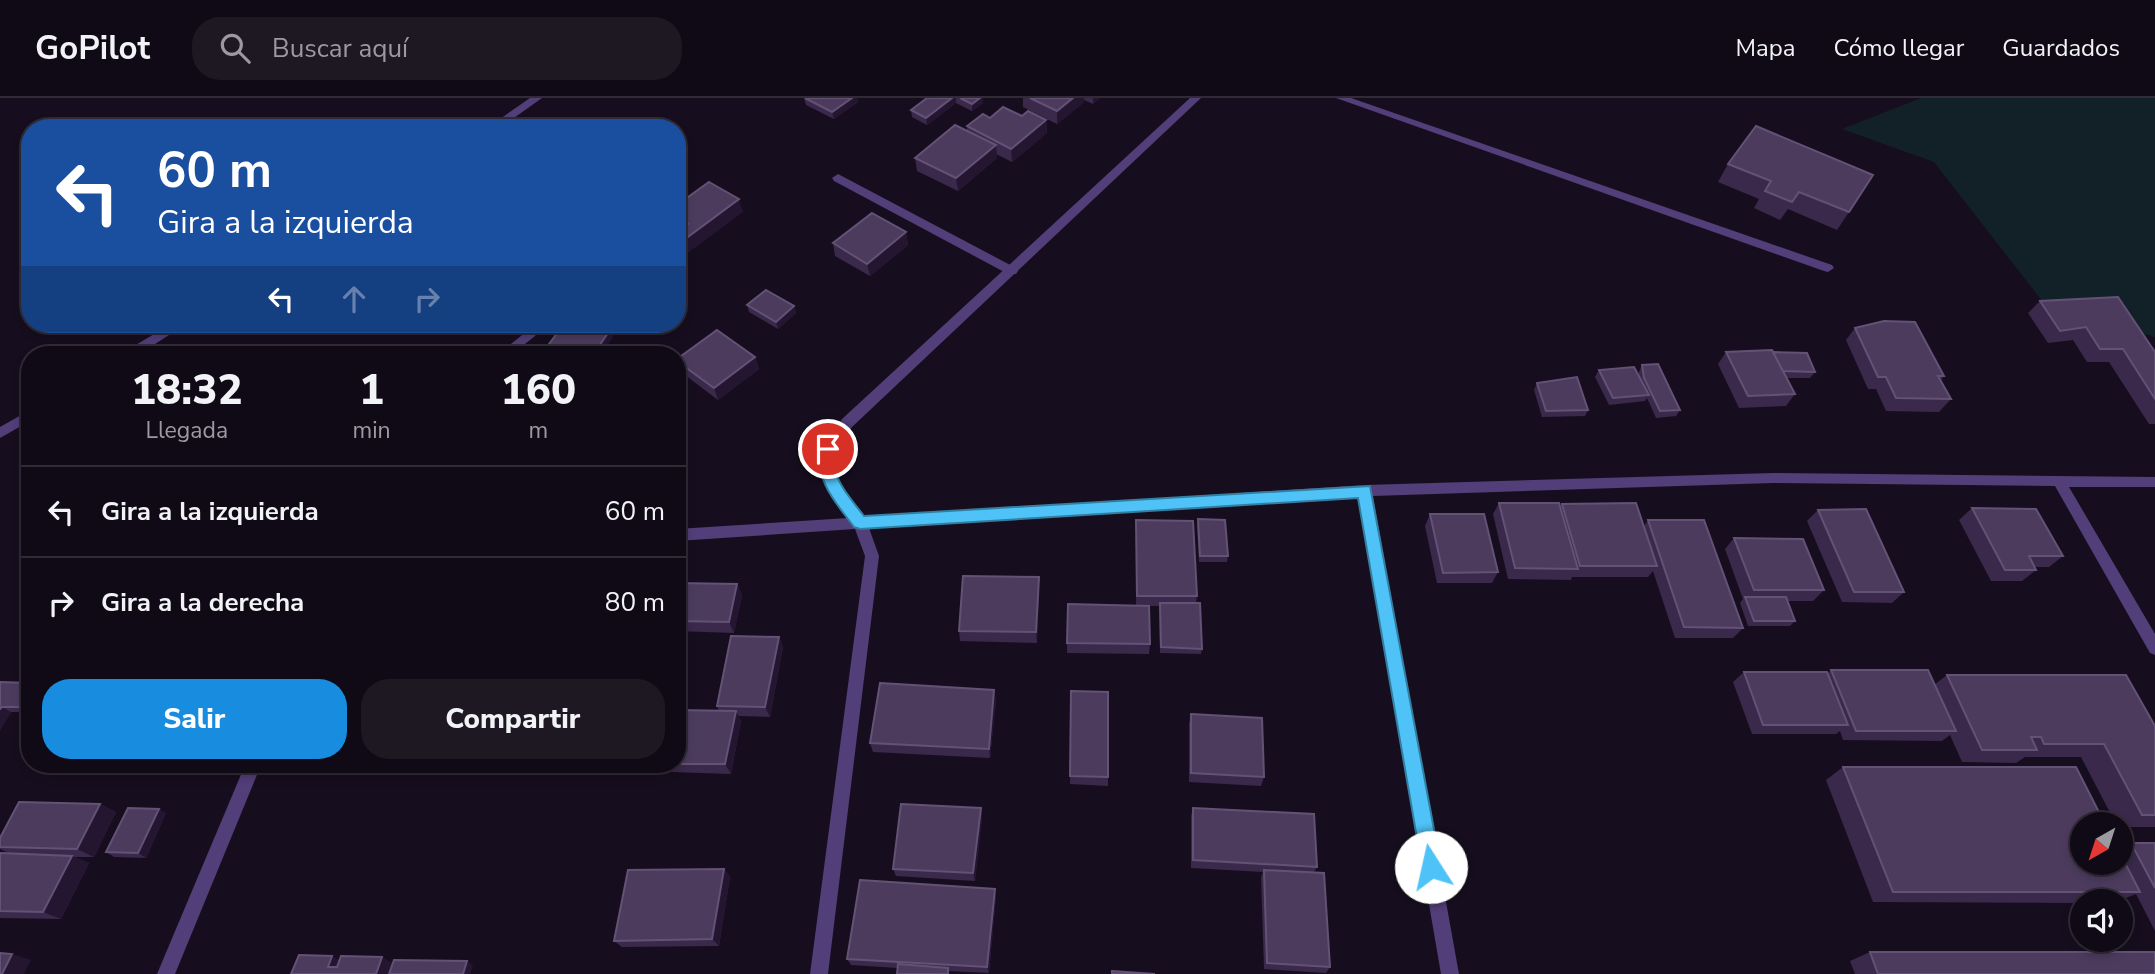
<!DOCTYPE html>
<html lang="es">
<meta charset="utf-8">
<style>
body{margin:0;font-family:"Nunito Sans",sans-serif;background:#1e1823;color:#f1f3f6;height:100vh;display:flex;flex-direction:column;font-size:26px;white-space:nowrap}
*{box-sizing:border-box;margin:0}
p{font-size:23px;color:#9c9aa1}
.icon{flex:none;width:38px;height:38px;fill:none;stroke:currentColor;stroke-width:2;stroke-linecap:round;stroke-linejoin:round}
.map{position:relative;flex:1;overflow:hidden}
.drawer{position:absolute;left:21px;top:248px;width:665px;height:427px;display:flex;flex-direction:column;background:#100a16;border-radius:28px;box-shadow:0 4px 10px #0003,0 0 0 2px #302b35}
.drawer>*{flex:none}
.hud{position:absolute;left:21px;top:21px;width:665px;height:214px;border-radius:28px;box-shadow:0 4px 10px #0003,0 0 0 2px #302b35;background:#1a4fa0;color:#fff;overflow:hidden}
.needle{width:46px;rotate:219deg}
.controls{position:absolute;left:2070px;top:714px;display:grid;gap:14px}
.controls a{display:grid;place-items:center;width:63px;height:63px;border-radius:50%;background:#100a16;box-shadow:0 4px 10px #0003,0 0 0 2px #302b35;font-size:35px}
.pin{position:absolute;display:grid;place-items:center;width:60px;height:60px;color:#fff;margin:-30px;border:4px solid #fff;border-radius:50%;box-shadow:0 2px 7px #0007}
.me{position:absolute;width:77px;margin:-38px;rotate:350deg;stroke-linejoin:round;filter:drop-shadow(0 0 5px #0008)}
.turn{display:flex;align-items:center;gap:24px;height:147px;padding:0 21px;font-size:32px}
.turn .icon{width:91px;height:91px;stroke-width:2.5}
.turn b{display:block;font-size:49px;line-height:60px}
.lanes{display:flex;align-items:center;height:66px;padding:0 21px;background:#0003;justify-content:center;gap:35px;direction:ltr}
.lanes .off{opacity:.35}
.eta{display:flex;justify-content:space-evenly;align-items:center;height:119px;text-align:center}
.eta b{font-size:42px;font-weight:800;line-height:49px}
.button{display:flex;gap:14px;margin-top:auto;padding:14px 21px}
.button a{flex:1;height:80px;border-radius:28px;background:#188cde;color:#fff;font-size:28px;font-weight:800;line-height:80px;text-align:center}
.button a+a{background:#1e1823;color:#f1f3f6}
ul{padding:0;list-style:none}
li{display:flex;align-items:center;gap:21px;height:91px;padding:0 21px;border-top:2px solid #302b35}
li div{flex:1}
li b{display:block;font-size:26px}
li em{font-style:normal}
header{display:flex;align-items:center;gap:42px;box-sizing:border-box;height:98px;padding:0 35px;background:#100a16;border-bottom:2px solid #302b35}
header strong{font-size:33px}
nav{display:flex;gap:38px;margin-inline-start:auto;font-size:24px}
.search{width:490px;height:63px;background:#1e1823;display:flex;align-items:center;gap:18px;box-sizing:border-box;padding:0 24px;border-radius:28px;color:#9c9aa1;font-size:26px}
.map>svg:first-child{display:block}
.green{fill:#122127}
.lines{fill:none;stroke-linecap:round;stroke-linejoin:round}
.lane{fill:#523e78;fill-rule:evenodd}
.street{fill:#523e78;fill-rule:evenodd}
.wall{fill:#3a294a}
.shaded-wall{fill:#241631}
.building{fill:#4c3b5d;stroke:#635276;stroke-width:2}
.route{fill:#4fc3f7;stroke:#337fa1;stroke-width:2}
</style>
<header>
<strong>GoPilot</strong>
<div class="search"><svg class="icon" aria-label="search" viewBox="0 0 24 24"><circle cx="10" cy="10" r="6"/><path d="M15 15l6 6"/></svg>Buscar aquí</div>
<nav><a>Mapa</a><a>Cómo llegar</a><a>Guardados</a></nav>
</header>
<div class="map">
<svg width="2155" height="876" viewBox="0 0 2155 876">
<rect width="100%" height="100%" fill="#160e1e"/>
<path class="green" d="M1921 0H2155V239L2046 208 1934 64 1842 31Z"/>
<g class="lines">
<g class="lane">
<path d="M530 0H542L500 30H487Z"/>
<path d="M1336 0H1351L1832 167 1834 170 1828 174 1824 173Z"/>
<path d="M838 76 1016 170 1018 173 1016 176H1008L834 83 832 80Z"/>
<path d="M171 226H186L138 257H122L124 254Z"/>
<path d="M30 312V323L0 340V329Z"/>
</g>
<g class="street">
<path d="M1190 0H1201L852 329C820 375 837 379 863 419L1365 387 1773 375 2155 379V389H2069L2155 536V557L2150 555 2055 388 1773 385 1373 398 1459 876H1441L1359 399 869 430 879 458 828 876H810L865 458 855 431 677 443V431L848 420C817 377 811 367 842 321Z"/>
<path d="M531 230 537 235 535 238 511 257H497Z"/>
<path d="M245 667H261L175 876H157Z"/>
</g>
</g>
<g class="wall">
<path d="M804 0H857L858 4 834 21 806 7Z"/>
<path d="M927 0H983V5L972 13 956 5 927 27 912 19 911 12Z"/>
<path d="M1023 0H1100L1093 6 1084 2V4L1057 26 1023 9Z"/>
<path d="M990 20 1046 22 1047 35 1012 64 996 56 997 60 958 93 917 73 915 60 967 33V28Z"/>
<path d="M1728 66 1849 114 1837 132 1788 111 1780 122 1754 110 1759 101 1718 84Z"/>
<path d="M906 134 908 147 870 178 835 158 833 145Z"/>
<path d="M2040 203 2155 254V326H2149L2109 264H2087L2073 242 2048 245 2028 215Z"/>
<path d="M747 207 794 208 796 215 778 231 749 214Z"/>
<path d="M1855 230 1944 278 1941 282 1951 301 1939 314 1886 313 1876 291H1868L1846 242Z"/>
<path d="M610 232 613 238 601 257H550L546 250Z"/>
<path d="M1726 254H1773L1815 274 1810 280H1786L1795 296 1786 308 1739 310 1718 266Z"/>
<path d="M755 259 759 271 718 302 681 274 677 265V261Z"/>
<path d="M1642 267 1680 312 1676 318 1656 320 1647 300 1645 303 1609 307 1595 279 1599 272 1639 279V274Z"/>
<path d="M1537 285 1588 312 1585 318 1542 319 1534 292Z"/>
<path d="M1499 405 1560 409 1562 406 1644 428 1648 422 1743 530 1733 540H1675L1653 473 1648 479H1572L1571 482 1508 481 1493 416Z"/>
<path d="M1972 410 2063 458 2049 469H2035L2036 472 2022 483H1991L1959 422Z"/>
<path d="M1818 412 1904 494 1892 505 1842 504 1807 423Z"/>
<path d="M1430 416 1498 474 1492 485H1437L1425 428Z"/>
<path d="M1198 421 1228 458 1227 464H1199L1197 427Z"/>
<path d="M1136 422 1197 498 1196 505 1202 551 1201 556 1160 555 1159 508H1149L1150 546 1149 556 1067 555V545L1136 507Z"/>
<path d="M1734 440 1824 492 1813 503H1788L1795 523 1790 528H1748L1740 505 1743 501 1725 451Z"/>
<path d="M677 485 737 486 742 497 734 535 677 533Z"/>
<path d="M1039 490 1037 545 960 543 959 533Z"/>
<path d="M779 539 783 549 770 619 738 618 741 623 731 676 672 674 666 667H677V612L719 613 717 608Z"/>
<path d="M1831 572 1934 587 1947 577 2155 628V729H2121V726H2116L2081 659H2025L2016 665 1962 664 1950 637 1942 643 1843 642 1840 633 1836 636H1752L1733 584 1744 574 1828 575Z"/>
<path d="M0 584 29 614H11L0 632Z"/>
<path d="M1071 593 1108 679V688L1070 686Z"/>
<path d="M996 602 990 660 873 654 870 645Z"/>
<path d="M1191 616 1264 679 1261 688 1189 684V626Z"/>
<path d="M63 667H148L147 670 66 668Z"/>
<path d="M1843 669 2121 765V749L2131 745H2155V833L2136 796 2118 803H2082V805L1873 804 1826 682Z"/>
<path d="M100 706 116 714 94 759H74L89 765 61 821 0 820V755L11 756 0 751V740Z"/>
<path d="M981 710 982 719 975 783 896 778 893 771Z"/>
<path d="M1193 710 1317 769 1314 774 1330 869 1326 875 1264 871 1261 779 1263 774 1191 770V718Z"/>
<path d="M166 715 146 760 114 759 106 754Z"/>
<path d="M724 771 730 779 719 848 622 849 614 843Z"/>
<path d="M996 798 989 875 949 873V876H897V870L851 867 847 861Z"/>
<path d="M1870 854 2155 876H1855L1850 863Z"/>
</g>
<g class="shaded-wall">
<path d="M852 0H857L858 4 834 21 832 14Z"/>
<path d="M952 0H956V5L927 27 926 20Z"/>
<path d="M980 0H983V5L972 13V6Z"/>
<path d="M1073 0H1084V4L1057 26V13Z"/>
<path d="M1093 0H1100L1093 6Z"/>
<path d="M1046 22 1047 35 1012 64 1011 51Z"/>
<path d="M996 47 997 60 958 93 956 80Z"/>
<path d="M739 101 743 114 677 163V147Z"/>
<path d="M684 122 688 135 677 143V127Z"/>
<path d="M906 134 908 147 870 178 867 166Z"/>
<path d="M794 208 796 215 778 231 776 224Z"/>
<path d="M610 232 613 238 601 257H593Z"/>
<path d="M755 259 759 271 718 302 714 290Z"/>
<path d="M1039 479V490L1037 545 1036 534Z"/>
<path d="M737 486 742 497 734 535 729 524Z"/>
<path d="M779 539 783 549 770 619 765 609Z"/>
<path d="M994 592 996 602 990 660 989 651Z"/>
<path d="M30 593V613L29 614 20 609Z"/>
<path d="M2 609 11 614 0 632V611Z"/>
<path d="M736 613 741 623 731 676 725 666Z"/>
<path d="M100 706 116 714 94 759 77 751Z"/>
<path d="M981 710 982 719 975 783 973 775Z"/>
<path d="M159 711 166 715 146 760 138 755Z"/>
<path d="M72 758 89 765 61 821 43 814Z"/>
<path d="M724 771 730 779 719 848 712 841Z"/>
<path d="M995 791 996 798 989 875 987 869Z"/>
<path d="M12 856 31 862 24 876H2Z"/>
<path d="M332 858 345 865 342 876 328 869Z"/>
<path d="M382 859 394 866 390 876H376Z"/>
<path d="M467 863 473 867 470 876H463Z"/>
</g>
<g class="building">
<path d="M805 0H852L832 14Z"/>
<path d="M927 0H952L926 20 911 12Z"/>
<path d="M960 0H980L972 6Z"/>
<path d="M1030 0H1073L1057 13Z"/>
<path d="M1003 9 1022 18 1028 13 1046 22 1011 51 967 28 983 16 990 20Z"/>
<path d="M955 27 996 47 956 80 915 60Z"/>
<path d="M1756 28 1873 77 1849 114 1799 94 1792 104 1765 93 1771 83 1728 66Z"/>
<path d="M709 84 739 101 677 147V134L688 126 684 122 677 127V107Z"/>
<path d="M872 115 906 134 867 166 833 145Z"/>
<path d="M766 192 794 208 776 224 747 207Z"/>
<path d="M2118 199 2155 254V301L2123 251H2100L2086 229 2060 233 2040 203Z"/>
<path d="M1884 223 1915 224 1944 278H1938L1951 301 1896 300 1886 279H1878L1855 230Z"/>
<path d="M564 226H581L610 232 593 257H578L546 250Z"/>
<path d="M717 232 755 259 714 290 677 263V261Z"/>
<path d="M1772 252 1795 296 1748 298 1726 254Z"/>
<path d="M1773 254 1807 255 1815 274 1783 273Z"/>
<path d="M1658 266 1680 312 1660 313 1644 280 1642 267Z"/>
<path d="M1634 269 1649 297 1613 300 1599 272Z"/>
<path d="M1577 279 1588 312 1546 313 1537 285Z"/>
<path d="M1499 405H1559L1578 471 1515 470Z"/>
<path d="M1636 405 1657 468H1580L1562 406Z"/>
<path d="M1972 410 2036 411 2063 458H2029L2036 472H2005Z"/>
<path d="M1866 411 1904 494H1854L1818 412Z"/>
<path d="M1430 416H1484L1498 474 1443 475Z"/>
<path d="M1198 421 1225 422 1228 458H1200Z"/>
<path d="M1136 422 1193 423 1197 498H1137Z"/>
<path d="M1648 422H1704L1743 530 1684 529Z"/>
<path d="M1734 440 1803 441 1824 492H1754Z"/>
<path d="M963 478 1039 479 1036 534 959 533Z"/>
<path d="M677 485 737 486 729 524 677 523Z"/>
<path d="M1745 499H1786L1795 523H1754Z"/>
<path d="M1160 505H1200L1202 551 1161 549Z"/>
<path d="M1068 506 1149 508 1150 546 1067 545Z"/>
<path d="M731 538 779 539 765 609 717 608Z"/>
<path d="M1831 572H1928L1956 633H1856Z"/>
<path d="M1744 574H1827L1848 627H1763Z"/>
<path d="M1947 577H2126L2155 628V717H2142L2104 646H2044L2041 639H2031L2037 652H1982Z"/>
<path d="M0 584 30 585V593L20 609H2L0 611Z"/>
<path d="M880 585 994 592 989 651 870 645Z"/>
<path d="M1071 593 1108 594V679L1070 678Z"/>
<path d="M677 612 736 613 725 666H677Z"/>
<path d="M1191 616 1262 620 1264 679 1191 675Z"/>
<path d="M1843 669H2076L2105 726H2082V765H2121V757L2140 794H1893Z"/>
<path d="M19 704 100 706 77 751 0 749V740Z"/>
<path d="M901 706 981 710 973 775 893 771Z"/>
<path d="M128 710 159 711 138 755 106 754Z"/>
<path d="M1193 710 1314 716 1317 769 1193 762Z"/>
<path d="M2131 745H2155V790Z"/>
<path d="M0 755 72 758 43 814 0 813Z"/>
<path d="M724 771 712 841 614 843 628 772Z"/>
<path d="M1264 772 1324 775 1330 869 1267 865Z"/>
<path d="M860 782 995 791 987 869 847 861Z"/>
<path d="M1870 854H2155V876H1878Z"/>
<path d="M0 855 12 856 2 876H0Z"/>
<path d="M299 857 332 858 328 869H337L341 858 382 859 376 876H291Z"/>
<path d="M394 862 467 863 463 876H389Z"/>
<path d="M898 866 948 870V876H897Z"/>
<path d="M1112 873 1155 876H1112Z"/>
</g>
<path class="route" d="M828 345 835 351C832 383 845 393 864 418L1370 388 1441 769 1438 775 1431 778 1425 775 1422 769 1358 400 860 431 854 429C834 402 817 386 820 351Z"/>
</svg>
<div class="controls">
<a><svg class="needle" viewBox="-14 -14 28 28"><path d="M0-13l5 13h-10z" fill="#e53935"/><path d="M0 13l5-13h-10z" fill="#9c9aa1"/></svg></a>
<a><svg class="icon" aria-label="sound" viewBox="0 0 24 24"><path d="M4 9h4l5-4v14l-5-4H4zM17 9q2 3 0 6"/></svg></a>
</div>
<div class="pin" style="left:828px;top:351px;background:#d93025"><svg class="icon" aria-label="arrive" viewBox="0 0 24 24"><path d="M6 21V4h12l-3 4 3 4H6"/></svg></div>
<svg class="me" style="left:1431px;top:769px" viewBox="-20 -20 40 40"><circle r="19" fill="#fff"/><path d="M0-13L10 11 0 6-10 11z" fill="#4fc3f7"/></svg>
<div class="hud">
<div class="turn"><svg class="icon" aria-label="left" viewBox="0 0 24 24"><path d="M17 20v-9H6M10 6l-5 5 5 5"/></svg><div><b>60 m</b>Gira a la izquierda</div></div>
<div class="lanes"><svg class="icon" aria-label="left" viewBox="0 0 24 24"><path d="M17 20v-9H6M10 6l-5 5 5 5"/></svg><svg class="icon off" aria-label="ahead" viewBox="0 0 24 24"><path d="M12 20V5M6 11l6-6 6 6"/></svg><svg class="icon off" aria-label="right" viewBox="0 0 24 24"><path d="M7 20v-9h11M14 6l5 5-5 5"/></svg></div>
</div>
<section class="drawer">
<div class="eta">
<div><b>18:32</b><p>Llegada</p></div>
<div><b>1</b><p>min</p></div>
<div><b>160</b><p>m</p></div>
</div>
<ul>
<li><svg class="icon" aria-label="left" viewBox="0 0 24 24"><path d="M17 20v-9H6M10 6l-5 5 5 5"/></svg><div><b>Gira a la izquierda</b></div><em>60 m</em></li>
<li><svg class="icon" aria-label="right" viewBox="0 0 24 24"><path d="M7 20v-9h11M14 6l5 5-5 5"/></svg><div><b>Gira a la derecha</b></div><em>80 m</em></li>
</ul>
<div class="button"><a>Salir</a><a>Compartir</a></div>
</section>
</div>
